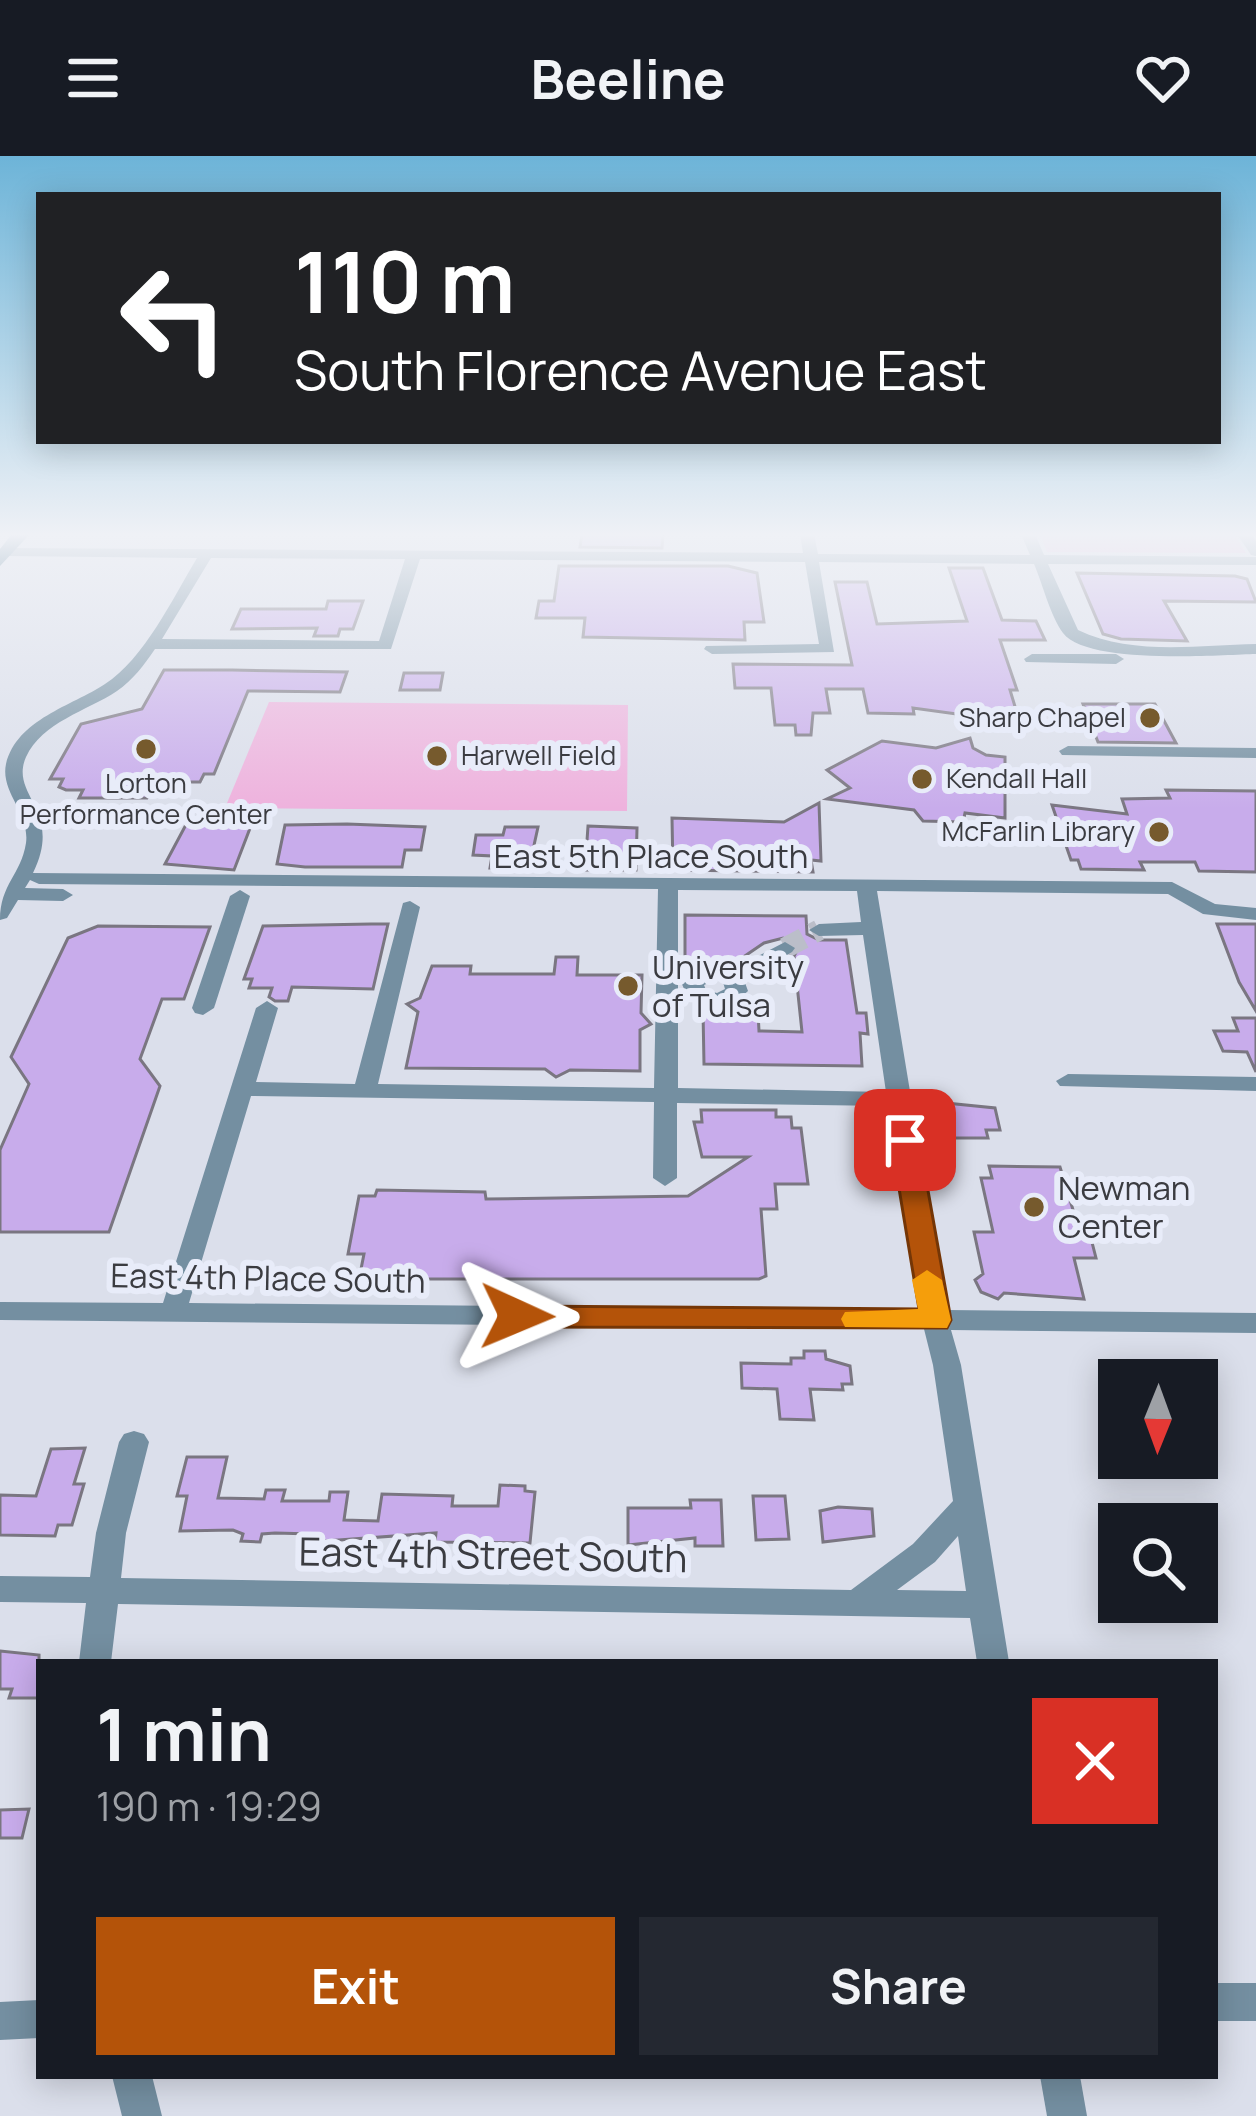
<!DOCTYPE html>
<meta charset="utf-8">
<style>
body{margin:0;font-family:Manrope,sans-serif;background:#242831;color:#f1f3f6;height:100vh;display:flex;flex-direction:column;font-size:45px;white-space:nowrap}
*{box-sizing:border-box;margin:0}
p{font-size:39px;color:#9ea1a6}
.icon{flex:none;width:66px;height:66px;fill:none;stroke:currentColor;stroke-width:2;stroke-linecap:round;stroke-linejoin:round}
.map{position:relative;flex:1;overflow:hidden}
.side{position:absolute;left:36px;top:1503px;width:1182px;height:420px;display:flex;flex-direction:column;background:#171b24;border-radius:0px;box-shadow:0 6px 30px #0003}
.side>*{flex:none}
.banner{position:absolute;left:36px;top:36px;width:1185px;height:252px;border-radius:0px;box-shadow:0 6px 30px #0003;background:#202124;color:#fff;overflow:hidden}
.needle{width:78px;rotate:181deg}
.tools{position:absolute;left:1098px;top:1203px;display:grid;gap:24px}
.tools a{display:grid;place-items:center;width:120px;height:120px;border-radius:0px;background:#171b24;box-shadow:0 6px 30px #0003;font-size:60px}
.pin{position:absolute;display:grid;place-items:center;width:102px;height:102px;color:#fff;margin:-51px;border-radius:24px;box-shadow:0 6px 18px #0006}
.me{position:absolute;width:132px;margin:-66px;rotate:91deg;stroke-linejoin:round;filter:drop-shadow(0 0 9px #0008)}
.turn{display:flex;align-items:center;gap:42px;height:252px;padding:0 60px;font-size:54px}
.turn .icon{width:156px;height:156px;stroke-width:2.5}
.turn b{display:block;font-size:84px;line-height:102px}
.round{display:grid;place-items:center;flex:none;width:126px;height:126px;border-radius:0px;background:#242831}
.summary{display:flex;align-items:center;justify-content:space-between;height:204px;padding:0 60px}
h1{font-size:72px;font-weight:700;line-height:90px}
.primary-button{display:flex;gap:24px;margin-top:auto;padding:24px 60px}
.primary-button a{flex:1;height:138px;border-radius:0px;background:#b45309;color:#fff;font-size:48px;font-weight:700;line-height:138px;text-align:center}
.primary-button a+a{background:#242831;color:#f1f3f6}
header{display:flex;justify-content:space-between;align-items:center;height:156px;padding:0 60px;background:#171b24;font-size:54px;font-weight:700}
.map>svg:first-child{display:block}
.green{fill:#eeb2dd}
.building{fill:#c8aceb;stroke:#7a7681;stroke-width:3}
.lines{fill:none;stroke-linecap:round;stroke-linejoin:round}
.minor-tunnel{stroke:#bbbec9;stroke-width:21;stroke-dasharray:21 10;stroke-linecap:butt}
.minor{fill:#748fa1;fill-rule:evenodd}
.major{fill:#114c6b;fill-rule:evenodd}
.route{fill:#b45309;stroke:#753606;stroke-width:3}
.slow{fill:#f59e0b}
.poi-dot{fill:#765a2d;stroke:#e8ecf9;stroke-width:4.5}
.labels{text-anchor:middle;stroke-width:12;stroke-linejoin:round;paint-order:stroke}
.far-poi-label{font-size:27px;fill:#3b3c41;stroke:#e8ecf9;text-anchor:end}
.street-label{font-size:33px;fill:#3b3c41;stroke:#e8ecf9}
.poi-label{font-size:33px;fill:#3b3c41;stroke:#e8ecf9;text-anchor:start}
.near-street-label{font-size:39px;fill:#3b3c41;stroke:#e8ecf9}
</style>
<header><svg class="icon" aria-label="menu" viewBox="0 0 24 24"><path d="M4 6h16M4 12h16M4 18h16"/></svg>Beeline<svg class="icon" aria-label="heart" viewBox="0 0 24 24"><path d="M12 20l-8-8c-3-5 5-10 8-4 3-6 11-1 8 4z"/></svg></header>
<div class="map">
<svg width="1256" height="1960" viewBox="0 0 1256 1960">
<rect width="100%" height="100%" fill="#dbdfeb"/>
<g class="green">
<path d="M1040 378H1234L1246 397 1047 396Z"/>
<path d="M269 546 628 549 627 655 225 652Z"/>
</g>
<g class="building">
<path d="M582 378H663L662 392 580 391Z"/>
<path d="M559 410H728L757 417 764 466H744L745 484 583 481 585 462H536L539 445H554Z"/>
<path d="M949 412H983L1002 464 1036 465 1045 484H1000L1017 534H1010L1017 557 964 559 913 552 914 558 868 557 863 533H826L830 557H813L811 579H796L795 569H775L771 532H735L733 508 852 509 835 426H867L877 468 967 465Z"/>
<path d="M1077 417 1235 420 1247 423 1256 446 1164 445 1187 485 1121 483 1103 478Z"/>
<path d="M328 445H363L353 473H340L338 480H314L317 472 232 473 241 453H326Z"/>
<path d="M164 514H232L347 516 340 536 248 535 214 618H204L200 626H155L147 642H79L83 634H66L59 631 63 623H50L81 568 142 553Z"/>
<path d="M404 517H443L440 534H400Z"/>
<path d="M1083 548H1155L1176 587 1098 586Z"/>
<path d="M970 582 973 592 986 599 1005 601V662L965 657 963 666 923 665 914 654 827 643 850 632 827 614 882 585 936 592Z"/>
<path d="M1166 634 1256 635V716L1199 715 1195 706H1140L1144 714 1081 713 1078 704H1071L1052 649 1127 658 1122 643 1170 642Z"/>
<path d="M819 647 821 705 811 704 813 716 673 714 672 662 784 666Z"/>
<path d="M189 663 252 667 234 714 165 708Z"/>
<path d="M285 669 347 668 425 671 421 694H405L402 711H305L277 708Z"/>
<path d="M588 670 637 672 636 714H585Z"/>
<path d="M505 671H538L529 712H490L492 700 473 699 476 679H503Z"/>
<path d="M685 759 806 760 807 778 819 784H846L857 857H866L868 878 860 877 862 910 704 908 703 855 758 856 759 875 802 876 794 800 799 791 783 782 764 787 736 806H685Z"/>
<path d="M371 768H388L373 833 292 831 288 845H275L269 841 272 832H249L252 823H244L263 770Z"/>
<path d="M1217 768H1256V855L1239 826Z"/>
<path d="M98 770 210 771 184 843H162L140 903 160 930 109 1076H0V994L29 928 11 901 68 782Z"/>
<path d="M556 801H578L577 819H642L641 857 651 868 640 874V915L570 914 556 921 545 913 406 912 418 856 407 848 420 842 432 810H471L470 818H554Z"/>
<path d="M1233 862H1256V916L1247 896 1223 895 1214 875H1238Z"/>
<path d="M936 946 995 952 1000 974H986L988 982H942Z"/>
<path d="M701 954H776V961H791L792 972H801L808 1028H775L777 1053H761L766 1120 759 1123H359L364 1098H348L359 1040H375L377 1034 485 1036 486 1043 688 1040 748 1001H702L694 966H702Z"/>
<path d="M989 1010 1060 1011 1077 1067H1087L1096 1102H1074L1084 1143 1004 1137 998 1143 981 1136 975 1124 983 1118 974 1076H993L981 1022H992Z"/>
<path d="M804 1195H825L826 1203 850 1210 852 1228H842L843 1234 810 1233 814 1264 780 1263 777 1233 742 1232 741 1207 791 1208V1202H804Z"/>
<path d="M85 1292 74 1328H84L72 1369H58L55 1380 0 1379V1339L36 1340 51 1293Z"/>
<path d="M187 1301H227L218 1342 264 1343 266 1334H285L282 1345H329L330 1336H348L344 1364 378 1365 382 1338 453 1340 452 1350H498L500 1329 525 1330V1335L535 1336 530 1387 435 1386 436 1377 311 1386 312 1378 275 1377 262 1378 260 1386 241 1385 243 1378 233 1374 180 1375 187 1340H177Z"/>
<path d="M753 1340H785L789 1383 756 1384Z"/>
<path d="M690 1344H721L723 1390H695V1382L628 1389V1352H691Z"/>
<path d="M838 1351 872 1353 874 1380 823 1386 820 1355Z"/>
<path d="M0 1495 39 1499V1542H9L12 1533H0Z"/>
<path d="M29 1653 22 1682H0V1654Z"/>
</g>
<g class="lines">
<path class="minor-tunnel" d="M785 792 819 774"/>
<g class="minor">
<path d="M800 378H814L818 398 1030 399 1021 378H1035L1044 399 1256 401V409L1048 408 1078 474C1132 500 1198 489 1256 488V498C1217 499 1087 509 1063 477 1050 459 1043 429 1034 408L819 406 834 496 712 498 704 493 706 490 819 488 805 406 420 403 391 493H155C144 509 133 524 117 535 87 555 42 566 26 601 9 640 64 654 33 717L1172 726 1215 748 1256 752V764L1203 758 1168 738 877 735 946 1154 1256 1157V1177L951 1174 961 1209 1009 1506H977L970 1462 118 1448 111 1506H79L86 1447 0 1446V1420L90 1421 96 1377 119 1286 124 1278 134 1275 144 1278 149 1286 126 1377 121 1422 851 1434 913 1388 953 1345 933 1209 924 1173 0 1164V1146L163 1147 256 852 267 845 278 852 256 926 355 928 403 747 410 745 420 751 378 928 654 932 658 733 39 728 30 724 25 732 63 733 73 739 63 745 18 744 7 762 0 764C0 728 21 719 26 687 30 657 0 636 6 608 17 563 72 550 105 528 144 503 173 442 197 402L7 400 0 396 7 392 803 397ZM211 402 405 403 379 485 162 483ZM678 734 857 735 861 766 819 768 809 774 819 780 863 779 886 936 678 932ZM251 940 654 946 653 1022 665 1030 677 1022V947L888 950 919 1154 189 1147ZM958 1380 966 1435 897 1434 935 1406Z"/>
<path d="M1237 378H1251L1256 385V400L1251 399Z"/>
<path d="M1032 498H1116L1124 503 1116 508 1026 506 1024 503Z"/>
<path d="M1068 590 1256 592V602L1062 599 1059 595Z"/>
<path d="M240 734 250 740 214 852 203 859 195 857 192 852 230 740Z"/>
<path d="M785 786 795 792 792 796 744 824 748 835C729 853 713 849 689 844L681 826C694 812 712 810 729 815ZM715 824 723 826 725 833 717 837 706 834 704 829Z"/>
<path d="M1068 918 1256 921V935L1060 930 1056 925Z"/>
<rect x="1215" y="1827" width="41" height="38"/>
<path d="M39 1844V1882L0 1884V1846Z"/>
<path d="M112 1920H152L162 1960H122Z"/>
<path d="M1040 1920H1080L1087 1960H1047Z"/>
</g>
<path class="major" d="M12 378H30L0 410V393Z"/>
</g>
<linearGradient id="sky" x2="0" y2="1"><stop stop-color="#6db4d8"/><stop offset="0.58" stop-color="#eff1f6"/><stop offset="1" stop-color="#eff1f6" stop-opacity="0"/></linearGradient>
<rect width="1256" height="653" fill="url(#sky)"/>
<path class="route" d="M905 975 919 984 951 1164 947 1172 517 1171 501 1160 517 1150 919 1153 891 984Z"/>
<path class="slow" d="M927 1114 942 1124 951 1164 947 1172 845 1171 841 1163 845 1156 918 1153 912 1124Z"/>
<g class="poi-dot">
<circle cx="1150" cy="562" r="12"/>
<circle cx="146" cy="593" r="12"/>
<circle cx="437" cy="600" r="12"/>
<circle cx="922" cy="623" r="12"/>
<circle cx="1159" cy="676" r="12"/>
<circle cx="628" cy="830" r="12"/>
<circle cx="1034" cy="1051" r="12"/>
</g>
<g class="labels">
<g class="far-poi-label">
<text x="1126" y="571">Sharp Chapel</text>
<text x="461" y="609" text-anchor="start">Harwell Field</text>
<text x="946" y="632" text-anchor="start">Kendall Hall</text>
<text x="146" y="637" text-anchor="middle">Lorton<tspan x="146" dy="31">Performance Center</tspan></text>
<text x="1135" y="685">McFarlin Library</text>
</g>
<g class="street-label">
<text x="651" y="712">East 5th Place South</text>
<text transform="translate(268 1122) rotate(1)" y="12">East 4th Place South</text>
</g>
<g class="poi-label">
<text x="652" y="823">University<tspan x="652" dy="38">of Tulsa</tspan></text>
<text x="1058" y="1044">Newman<tspan x="1058" dy="38">Center</tspan></text>
</g>
<g class="near-street-label">
<text transform="translate(493 1399) rotate(1)" y="14">East 4th Street South</text>
</g>
</g>
</svg>
<div class="tools">
<a><svg class="needle" viewBox="-14 -14 28 28"><path d="M0-13l5 13h-10z" fill="#e53935"/><path d="M0 13l5-13h-10z" fill="#9ea1a6"/></svg></a>
<a><svg class="icon" aria-label="search" viewBox="0 0 24 24"><circle cx="10" cy="10" r="6"/><path d="M15 15l6 6"/></svg></a>
</div>
<div class="pin" style="left:905px;top:984px;background:#d93025"><svg class="icon" aria-label="arrive" viewBox="0 0 24 24"><path d="M6 21V4h12l-3 4 3 4H6"/></svg></div>
<svg class="me" style="left:517px;top:1160px" viewBox="-20 -20 40 40"><path d="M0-17L14 15 0 8-14 15z" fill="#b45309" stroke="#fff" stroke-width="4"/></svg>
<div class="banner">
<div class="turn"><svg class="icon" aria-label="left" viewBox="0 0 24 24"><path d="M17 20v-9H6M10 6l-5 5 5 5"/></svg><div><b>110 m</b>South Florence Avenue East</div></div>
</div>
<section class="side">
<div class="summary"><div><h1>1 min</h1><p>190 m · 19:29</p></div><a class="round" style="background:#d93025;color:#fff"><svg class="icon" aria-label="close" viewBox="0 0 24 24"><path d="M6 6l12 12M18 6L6 18"/></svg></a></div>
<div class="primary-button"><a>Exit</a><a>Share</a></div>
</section>
</div>
